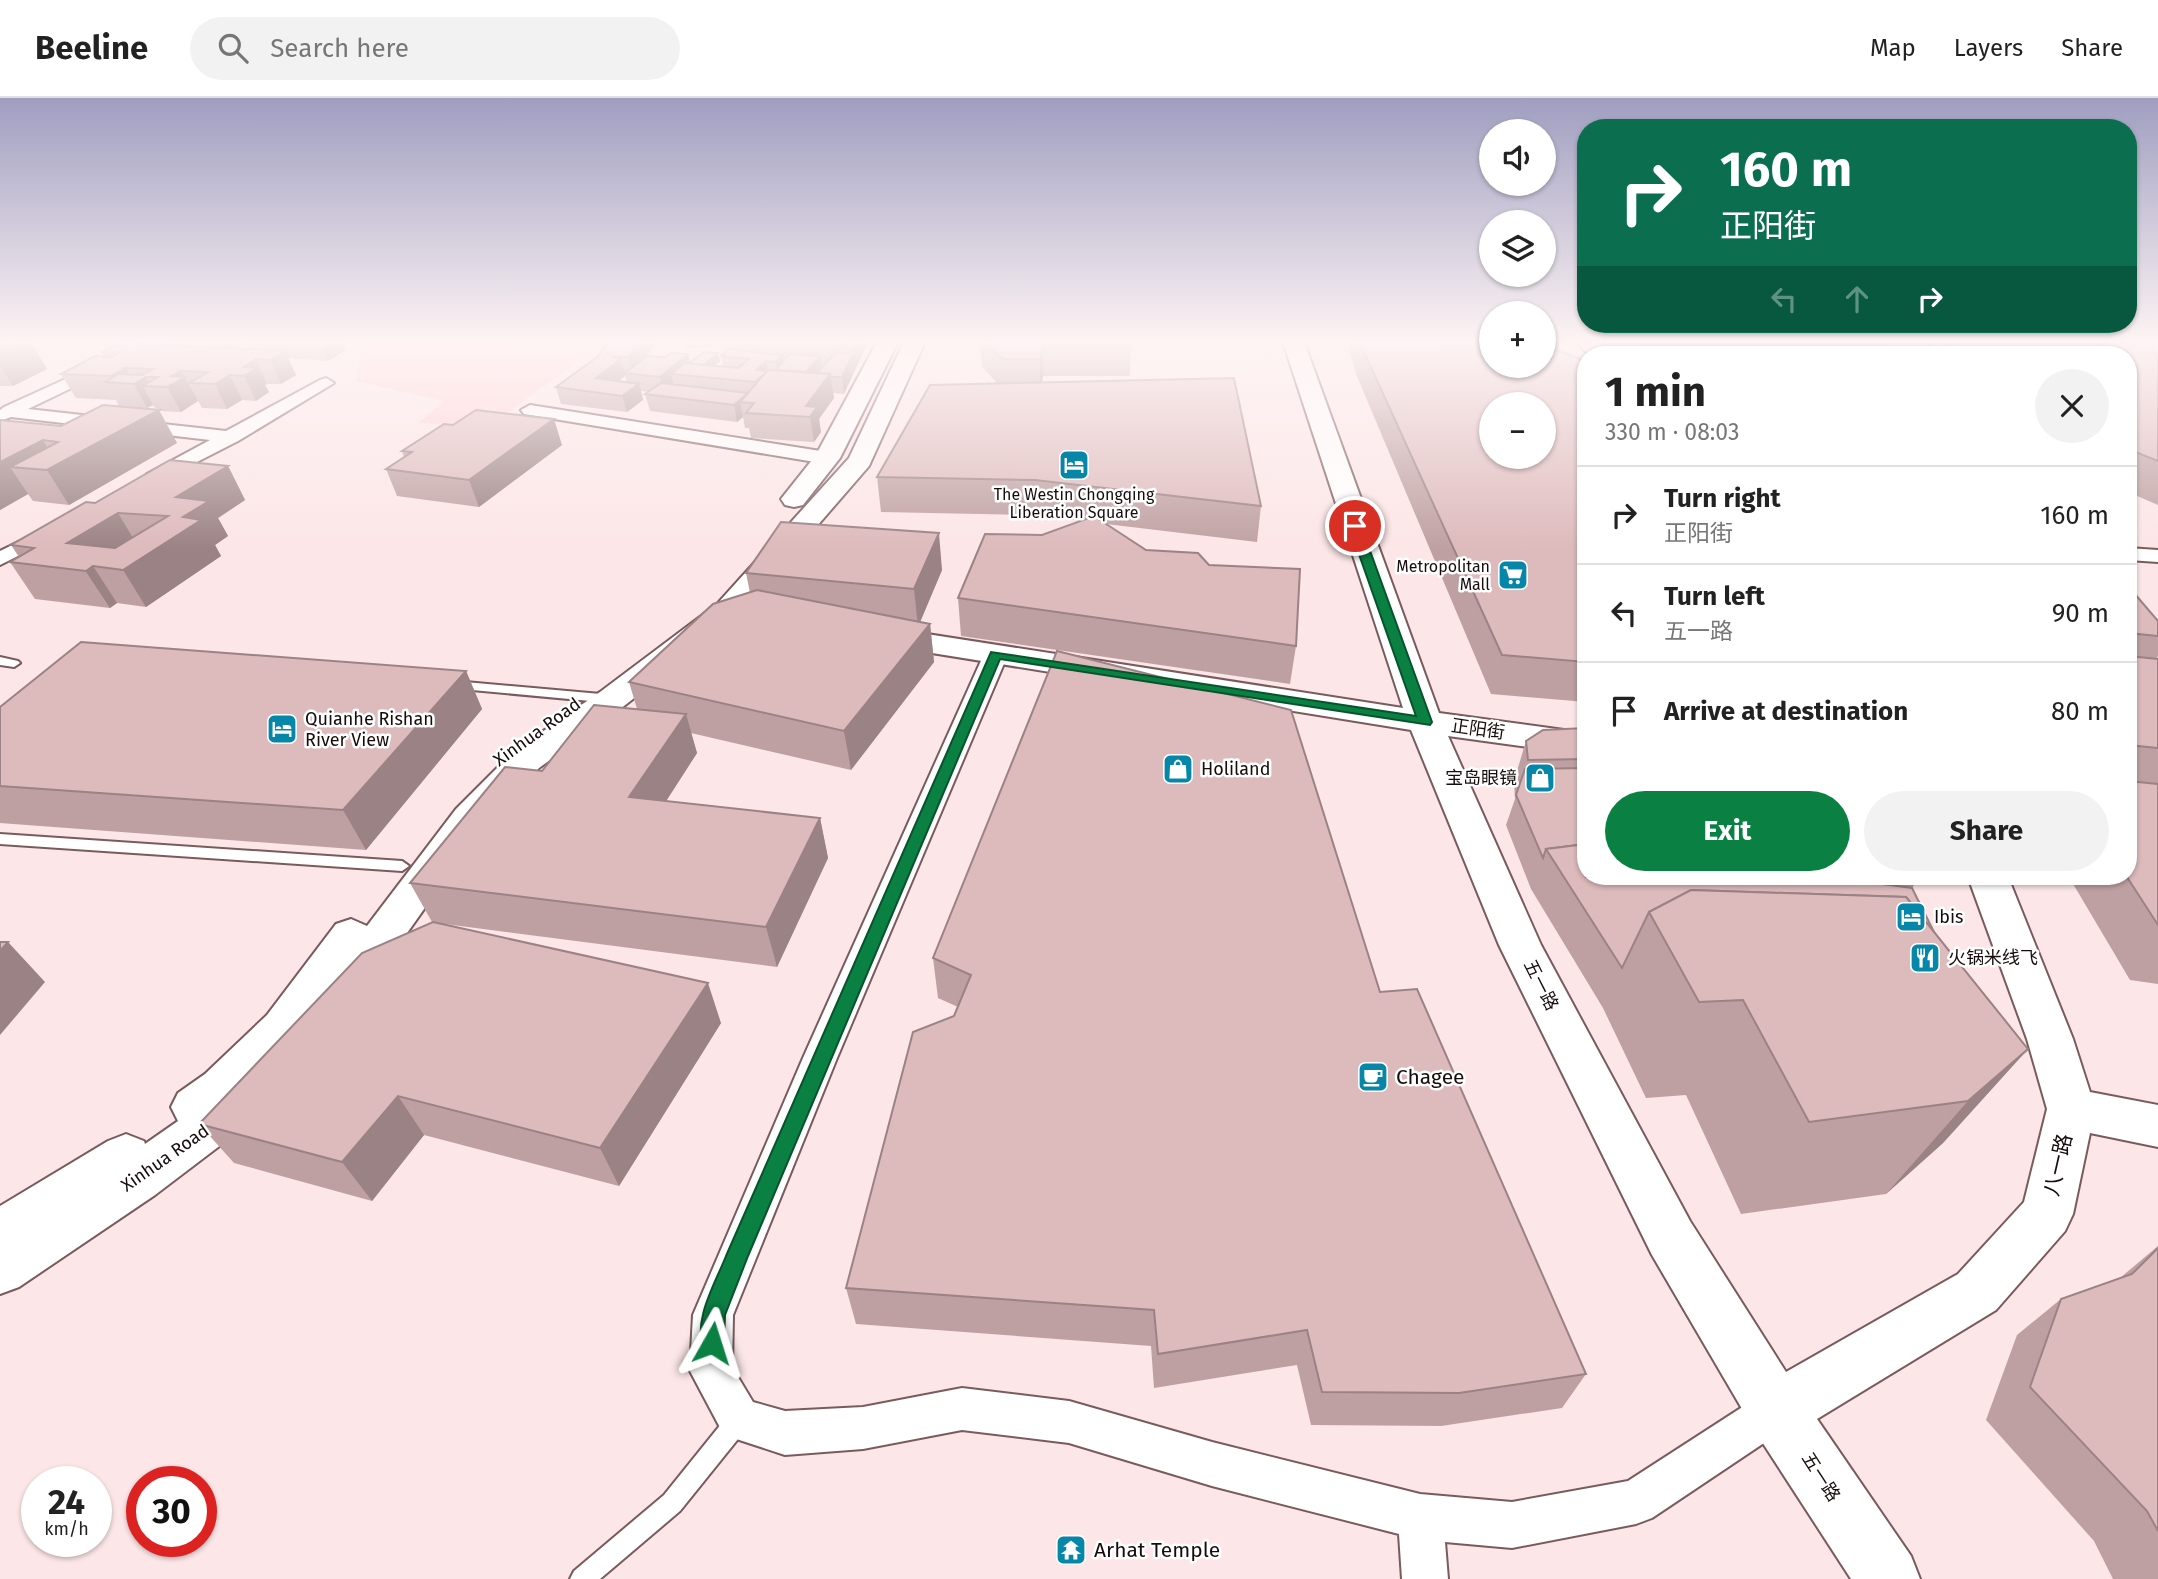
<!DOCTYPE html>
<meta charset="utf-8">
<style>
body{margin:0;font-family:"Fira Sans","Noto Sans SC",sans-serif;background:#f2f2f2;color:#222;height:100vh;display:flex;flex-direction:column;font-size:26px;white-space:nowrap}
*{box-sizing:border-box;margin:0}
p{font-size:23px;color:#767676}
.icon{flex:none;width:38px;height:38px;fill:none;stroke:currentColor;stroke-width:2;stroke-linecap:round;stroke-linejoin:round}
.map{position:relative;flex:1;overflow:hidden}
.side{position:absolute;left:1577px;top:248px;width:560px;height:539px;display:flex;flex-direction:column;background:#fff;border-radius:28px;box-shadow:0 2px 5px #0004}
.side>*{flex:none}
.hud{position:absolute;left:1577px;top:21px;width:560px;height:214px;border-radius:28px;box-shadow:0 2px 5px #0004;background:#0b6e4f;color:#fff;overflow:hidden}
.buttons{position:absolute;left:1479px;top:21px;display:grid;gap:14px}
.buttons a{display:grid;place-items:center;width:77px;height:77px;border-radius:50%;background:#fff;box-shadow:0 2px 5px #0004;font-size:35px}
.speed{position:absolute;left:21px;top:1368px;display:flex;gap:14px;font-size:35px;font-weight:700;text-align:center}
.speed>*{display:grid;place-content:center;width:91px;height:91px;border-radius:50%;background:#fff;box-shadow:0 2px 5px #0004;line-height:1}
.speed small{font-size:18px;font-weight:400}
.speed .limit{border:10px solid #d22;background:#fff;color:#111}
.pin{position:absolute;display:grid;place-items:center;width:60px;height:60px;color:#fff;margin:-30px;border:4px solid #fff;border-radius:50%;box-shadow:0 2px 7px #0007}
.me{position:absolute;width:77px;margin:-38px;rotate:6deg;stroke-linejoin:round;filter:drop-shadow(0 0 5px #0008)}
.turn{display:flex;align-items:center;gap:24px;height:147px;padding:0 28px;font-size:32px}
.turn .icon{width:91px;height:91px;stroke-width:2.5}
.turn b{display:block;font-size:49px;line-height:60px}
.lanes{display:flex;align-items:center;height:66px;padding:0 28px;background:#0003;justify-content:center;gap:35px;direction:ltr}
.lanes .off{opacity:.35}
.round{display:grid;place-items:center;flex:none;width:74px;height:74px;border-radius:37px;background:#f2f2f2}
.head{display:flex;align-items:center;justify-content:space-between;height:119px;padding:0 28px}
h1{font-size:42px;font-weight:700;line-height:52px}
.action{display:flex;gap:14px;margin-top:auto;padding:14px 28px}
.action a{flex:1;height:80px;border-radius:42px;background:#0b8043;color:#fff;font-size:28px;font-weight:700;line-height:80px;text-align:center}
.action a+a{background:#f2f2f2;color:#222}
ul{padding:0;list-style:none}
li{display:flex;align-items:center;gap:21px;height:98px;padding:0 28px;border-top:2px solid #e0e0e0}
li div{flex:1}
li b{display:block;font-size:26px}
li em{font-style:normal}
header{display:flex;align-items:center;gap:42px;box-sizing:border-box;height:98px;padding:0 35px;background:#fff;border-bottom:2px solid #e0e0e0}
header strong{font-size:33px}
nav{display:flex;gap:38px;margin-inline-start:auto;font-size:24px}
.search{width:490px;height:63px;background:#f2f2f2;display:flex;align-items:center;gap:18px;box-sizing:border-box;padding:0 24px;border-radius:38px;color:#767676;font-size:26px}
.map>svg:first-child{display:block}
.green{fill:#ffd0d3}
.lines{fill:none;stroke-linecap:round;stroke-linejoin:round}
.lane-casing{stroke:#7a5b5d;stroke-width:4}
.street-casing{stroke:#7a5b5d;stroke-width:4}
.secondary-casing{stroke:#7a5b5d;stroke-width:4}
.lane{fill:#fff;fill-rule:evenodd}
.street{fill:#fff;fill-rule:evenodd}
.secondary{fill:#fff;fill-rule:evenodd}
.wall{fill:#bea0a2;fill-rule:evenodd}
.shaded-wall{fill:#9b8284}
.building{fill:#ddbabc;stroke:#9b8284;stroke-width:2;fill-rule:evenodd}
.route{fill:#0b8043;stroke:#07532c;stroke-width:2}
.labels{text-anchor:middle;stroke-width:5;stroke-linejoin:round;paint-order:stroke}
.far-poi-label{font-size:16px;fill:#170c0d;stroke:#fff}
.poi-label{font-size:18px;fill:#170c0d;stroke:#fff;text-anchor:start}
.street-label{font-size:18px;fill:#170c0d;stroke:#fff}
.near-poi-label{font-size:21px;fill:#170c0d;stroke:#fff;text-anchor:start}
.near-street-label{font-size:21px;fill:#170c0d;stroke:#fff}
</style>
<header>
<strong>Beeline</strong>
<div class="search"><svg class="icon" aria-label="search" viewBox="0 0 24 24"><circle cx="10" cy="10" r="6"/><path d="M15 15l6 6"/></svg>Search here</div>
<nav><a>Map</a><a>Layers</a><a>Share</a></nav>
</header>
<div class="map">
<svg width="2158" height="1481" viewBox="0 0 2158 1481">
<rect width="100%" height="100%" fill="#fce6e7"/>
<path class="green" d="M364 244H606L487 329 419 325 443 303 356 283Z"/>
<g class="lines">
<g class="lane-casing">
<g id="lane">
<path d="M0 559 18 563 20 565 14 569 0 567Z"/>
<path d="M454 583 612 597 618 601 612 605 450 590 448 587Z"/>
<path d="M0 736 402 763 409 768 402 773 0 746Z"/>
<path d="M738 1312 746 1315 749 1323 746 1331 680 1413 600 1481H570L574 1473 664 1397 730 1315Z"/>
</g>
</g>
<g class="street-casing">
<g id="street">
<path d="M147 244H167L28 311 226 333 320 282 326 280 334 285 238 343 154 386 145 380 147 376 210 342 11 319 0 323V312L4 309Z"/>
<path d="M1936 244H1954L1937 257H1918Z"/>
<path d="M530 307 827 354 836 360 827 366 524 316 521 312Z"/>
<path d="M47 430 54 432 57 436 54 440 0 467V453Z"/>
<path d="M2128 450 2158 452V464L2128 462Z"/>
<path d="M996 549 1004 551 1008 556 837 960 733 1217 732 1269 753 1304 785 1313 863 1309 962 1290 1069 1303 1212 1344 1420 1396 1512 1404 1628 1383 1761 1297 1776 1291 1791 1297 1797 1312 1791 1327 1652 1420 1636 1426 1512 1450 1445 1444 1448 1481H1402L1399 1436 1212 1388 1069 1345 962 1332 863 1351 785 1357 724 1337 690 1273 693 1217 803 960 984 556 988 551Z"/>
</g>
</g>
<g class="secondary-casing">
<g id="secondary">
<path d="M877 244H898L840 360 803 407 794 409 785 407 781 401 816 357Z"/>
<path d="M904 244H925L869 368 739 518 624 608 539 670 482 729 359 903 344 908 328 902 299 943 257 985 263 987 270 1001 263 1015 155 1097 19 1189 0 1196V1108L108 1043 126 1036 144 1043 145 1046 178 1023 171 1009 178 995 205 976 267 917 336 826 351 821 367 828 456 711 513 654 600 594 717 506 849 360Z"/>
<path d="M1283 244H1304L1439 615 1586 635V657L1448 638 1541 847 1690 1123 1786 1274 1958 1176 2024 1104 2047 1011 2027 941 1968 779H2008L2073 941 2090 994 2158 1007V1049L2090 1035 2073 1116 2065 1133 1996 1212 1817 1321 1911 1458 1920 1481H1851L1755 1333 1652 1157 1499 847 1411 632 882 547 871 545 866 538 871 531 882 529 1403 610Z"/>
<path d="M1577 244H1600L1612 257H1589Z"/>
</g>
</g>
<use href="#lane" class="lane"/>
<use href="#street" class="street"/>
<use href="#secondary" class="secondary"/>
</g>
<g class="wall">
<path d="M0 244H31L47 271 13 288H0Z"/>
<path d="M162 244H242L243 246 235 250 263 252 246 250 244 244H357L355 246 343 245 346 252 328 263 288 260 296 277 281 286H267L265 287 269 294 256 303 242 302 227 311 202 310 195 297 198 303 181 314 159 313 177 345 69 407 33 403 28 396 0 412V322L61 328 119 308 116 302 76 300 61 276 105 259 102 254 163 247ZM153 307 156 311 147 310Z"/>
<path d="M609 244H657L646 259 690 265 718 255 720 263 714 268 723 269 721 258 725 255 723 249 685 250 683 244H868L844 296 833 295 834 300 819 321 821 334 814 344 751 340 749 330H745L743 319 737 324 650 313 645 296 649 294 641 293 643 302 627 314 561 306 556 289 597 259ZM625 278 627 284 618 283Z"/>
<path d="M979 244H1131L1130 278H1043L1042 284 1261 408 1257 444 1106 426 1146 452 1209 467 1296 548 1290 586 961 538 958 500 1042 437 1081 423 1036 417 881 414 877 379 997 285 983 270Z"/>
<path d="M1347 244H1491V268L1586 263V604L1491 596 1356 276Z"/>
<path d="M1641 244H1878L1890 257H1642Z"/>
<path d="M2158 244V407L2128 394V257Z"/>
<path d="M562 347 479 409 397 398 386 371 404 359 402 353Z"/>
<path d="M228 368 245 402 218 420 228 438 215 447 221 458 146 509 117 505 110 510 35 501 10 464 19 459 11 447 95 405Z"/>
<path d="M942 472 920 524 930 526 934 564 851 672 691 635 697 655 666 703 820 720 828 760 777 869 445 826 721 925 619 1088 424 1037 372 1103 234 1065 199 1026 432 824 410 785 542 673 637 611 629 584 750 495 746 475Z"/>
<path d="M2128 488 2158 523V558L2156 561H2158V886L2130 882 2069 779H2128Z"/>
<path d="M466 573 482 611 366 752 0 725V609Z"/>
<path d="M1586 630V779H1920L1912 790 1934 833 2028 951 1943 1045 1886 1096 1741 1116 1686 997 1646 1000 1603 910 1531 791 1506 727 1515 701 1514 683 1526 643Z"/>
<path d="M933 860 1380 894 1586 1276 1562 1310 1441 1328 1311 1327 1297 1267 1154 1290 1151 1248 856 1226 846 1190 958 909 938 900Z"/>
<path d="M2158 1148V1481H2113L2094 1443 1986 1322 2017 1237 2061 1201 2120 1180Z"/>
</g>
<g class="shaded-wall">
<path d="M6 244H31L47 271 13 288 0 267V254Z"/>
<path d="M218 244H242L243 246 224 256Z"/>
<path d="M320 244H343L346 252 328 263Z"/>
<path d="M641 244H657L633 276 628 259Z"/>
<path d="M854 244H868L844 296 842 279 853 256 852 248Z"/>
<path d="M1043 247V278L1040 293V261Z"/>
<path d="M285 253 296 277 281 286 270 262Z"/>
<path d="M718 255 720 263 701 279 699 271Z"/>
<path d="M688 256 691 270 671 276 674 287 664 295 660 279Z"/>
<path d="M783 257 786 273 777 274 775 264Z"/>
<path d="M820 258 823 275 805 276Z"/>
<path d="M256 261 267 286 265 287 269 294 256 303 244 278V269Z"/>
<path d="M621 261 625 278 603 295 596 280Z"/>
<path d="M766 263 769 279 758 301 755 284 756 272Z"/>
<path d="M126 270 134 285 146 279 151 288H143L153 307 147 310 134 286 115 285 111 278Z"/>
<path d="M181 273 184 279H185L198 303 181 314 167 289 171 278Z"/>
<path d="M830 276 834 300 819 321 821 334 814 344 810 319 806 308Z"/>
<path d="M230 277 242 302 227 311 215 286Z"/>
<path d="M639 286 643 302 627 314 622 298Z"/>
<path d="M748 295 740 304 743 319 737 324 734 307Z"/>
<path d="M159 312 177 345 69 407 47 372 10 369 28 396 0 412V364L43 342 58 367Z"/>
<path d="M554 321 562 347 479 409 469 382Z"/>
<path d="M228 368 245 402 218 420 228 438 215 447 221 458 146 509 123 472 188 430 176 399Z"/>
<path d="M118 415 139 450 93 468 117 505 110 510 67 445Z"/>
<path d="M939 435 942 472 918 529 914 491Z"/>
<path d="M930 526 934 564 851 672 844 633Z"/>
<path d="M466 573 482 611 366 752 343 712Z"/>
<path d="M686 616 697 655 643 739 629 699Z"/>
<path d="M820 720 828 760 777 869 766 829Z"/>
<path d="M8 844 45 884 0 937V853Z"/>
<path d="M708 885 721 925 619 1088 600 1050Z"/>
<path d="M2028 951 1943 1045 1886 1096 1968 1003Z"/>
<path d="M398 998 424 1037 372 1103 342 1064Z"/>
</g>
<g class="building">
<path d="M0 244H20L0 254Z"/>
<path d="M609 244H641L628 259H612L621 261 596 280 639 286 622 298 556 289 597 259Z"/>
<path d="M814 244H854L852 248Z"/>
<path d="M986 244H1131V247H1043L1040 261H1002Z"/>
<path d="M1683 244H1776L1787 257H1692Z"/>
<path d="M1787 244H1878L1890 257H1798Z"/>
<path d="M2106 244H2158V363L2128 351V257H2078Z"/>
<path d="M119 245 285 253 270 262 256 261 244 269 257 270 244 278 230 277 215 286 189 285 208 274 181 273 171 278 185 279 167 289 143 288 158 279H146L134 286 105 284 119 276 142 277 153 271 126 270 111 278 61 276 95 258 112 259 120 254H102Z"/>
<path d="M1360 245 1491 246V268H1544V247L1586 263V564L1502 557ZM1491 306H1544V359H1491Z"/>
<path d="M729 251 783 257 775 264 766 263 756 272 768 273 755 284 671 276 685 265 738 270 749 261 721 258Z"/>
<path d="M704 254 718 255 704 267 689 265Z"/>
<path d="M836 254 853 256 842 279H831L830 276 817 275Z"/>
<path d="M671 255 688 256 660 279 624 275 648 258 665 259Z"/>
<path d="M790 256 820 258 806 274 775 272Z"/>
<path d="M768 272 830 276 806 308 817 309 810 319 746 315 754 305 740 304Z"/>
<path d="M1234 280 1261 408 1035 382 877 379 930 287Z"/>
<path d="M661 285 748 295 734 307 645 296Z"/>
<path d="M103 307 159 312 47 372 10 369 58 344 43 342 0 364V322L61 328Z"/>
<path d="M476 312 554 321 469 382 386 371 412 354 402 353 444 326 453 327Z"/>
<path d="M170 362 228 368 176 399 209 403 183 419 201 422 123 472 93 468 86 473 10 464 34 450 11 447 86 404 95 405ZM118 415 168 418 115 450 67 445Z"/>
<path d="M1094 418 1146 452 1198 455 1209 467 1300 471 1296 548 958 500 985 436 1042 437Z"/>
<path d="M781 424 939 435 914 491 746 475Z"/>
<path d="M2128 488 2158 523V538L2128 535Z"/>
<path d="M757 492 930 526 844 633 629 584 713 506Z"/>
<path d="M81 544 466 573 343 712 0 688V609Z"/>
<path d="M1057 553 1291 612 1380 894 1417 891 1586 1276 1459 1295 1322 1294 1307 1232 1158 1256 1154 1212 846 1190 913 934 954 918 971 877 933 860Z"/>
<path d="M2128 558 2158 561V650L2128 647Z"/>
<path d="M594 607 686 616 629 699 820 720 766 829 410 785 505 669 542 673Z"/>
<path d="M1586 630V661L1528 662 1526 643 1543 632Z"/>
<path d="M1586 670V746L1546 751 1543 760 1516 697 1525 671Z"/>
<path d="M2128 683 2158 686V827L2127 779H2128Z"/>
<path d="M1586 746V779H1829L1912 790 1934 834 1906 799 1691 792 1649 814 1622 870 1546 751Z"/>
<path d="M1691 792 1906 799 2028 951 1968 1003 1809 1024 1743 902 1699 904 1649 814Z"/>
<path d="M433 824 708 885 600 1050 398 998 342 1064 199 1026 362 855Z"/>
<path d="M0 844H8L0 853Z"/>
<path d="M2158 1150V1433L2147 1413 2030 1289 2061 1201 2132 1176Z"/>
</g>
<linearGradient id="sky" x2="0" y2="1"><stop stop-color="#9f9ec0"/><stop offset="0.54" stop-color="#fef4f4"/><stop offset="1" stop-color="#fef4f4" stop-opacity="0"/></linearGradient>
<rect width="2158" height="452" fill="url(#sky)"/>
<path class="route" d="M1355 424 1361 428 1432 624 1430 627 1000 561 748 1158 725 1217 724 1245 721 1253 712 1256 704 1253C692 1223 715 1186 726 1158L991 554 1416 618 1349 428Z"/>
<defs>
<g id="hotel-square" transform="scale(1.575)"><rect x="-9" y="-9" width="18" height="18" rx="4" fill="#0687aa" stroke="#fff"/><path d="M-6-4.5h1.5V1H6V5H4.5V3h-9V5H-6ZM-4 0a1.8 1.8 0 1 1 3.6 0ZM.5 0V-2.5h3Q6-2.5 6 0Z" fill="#fff"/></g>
<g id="supermarket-square" transform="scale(1.575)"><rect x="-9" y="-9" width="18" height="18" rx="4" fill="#0687aa" stroke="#fff"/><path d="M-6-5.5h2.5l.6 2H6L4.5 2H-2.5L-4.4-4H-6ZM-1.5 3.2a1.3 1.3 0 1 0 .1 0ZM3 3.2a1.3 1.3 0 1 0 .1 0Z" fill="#fff"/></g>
<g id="shop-square" transform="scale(1.575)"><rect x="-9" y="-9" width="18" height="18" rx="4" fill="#0687aa" stroke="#fff"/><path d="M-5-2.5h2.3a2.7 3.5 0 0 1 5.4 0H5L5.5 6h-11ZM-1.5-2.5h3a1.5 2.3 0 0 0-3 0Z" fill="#fff"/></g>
<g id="restaurant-square" transform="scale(1.575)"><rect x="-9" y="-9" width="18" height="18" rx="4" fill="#0687aa" stroke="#fff"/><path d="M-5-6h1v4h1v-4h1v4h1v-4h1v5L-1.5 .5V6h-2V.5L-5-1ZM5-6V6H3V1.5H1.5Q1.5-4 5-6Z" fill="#fff"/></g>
<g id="cafe-square" transform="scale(1.575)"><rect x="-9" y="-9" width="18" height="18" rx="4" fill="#0687aa" stroke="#fff"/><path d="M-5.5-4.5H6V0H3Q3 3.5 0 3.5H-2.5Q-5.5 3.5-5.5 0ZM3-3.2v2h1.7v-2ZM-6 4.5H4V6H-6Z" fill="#fff"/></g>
<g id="temple-square" transform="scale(1.575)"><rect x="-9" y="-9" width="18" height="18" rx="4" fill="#0687aa" stroke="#fff"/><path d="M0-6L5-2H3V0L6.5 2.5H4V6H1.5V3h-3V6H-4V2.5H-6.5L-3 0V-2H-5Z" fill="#fff"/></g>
</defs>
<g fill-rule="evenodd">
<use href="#hotel-square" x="1074" y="367"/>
<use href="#supermarket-square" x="1513" y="477"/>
<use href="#hotel-square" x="282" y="631"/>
<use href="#shop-square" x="1178" y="671"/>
<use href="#shop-square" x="1540" y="680"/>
<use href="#hotel-square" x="1911" y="819"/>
<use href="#restaurant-square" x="1925" y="860"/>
<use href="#cafe-square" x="1373" y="979"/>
<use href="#temple-square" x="1071" y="1452"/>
</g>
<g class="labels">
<g class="far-poi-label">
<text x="1074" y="402">The Westin Chongqing<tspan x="1074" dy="18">Liberation Square</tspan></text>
<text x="1490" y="474" text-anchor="end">Metropolitan<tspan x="1490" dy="18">Mall</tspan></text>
</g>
<g class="poi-label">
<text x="305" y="627">Quianhe Rishan<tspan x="305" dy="21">River View</tspan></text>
<text x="1201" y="677">Holiland</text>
<text x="1517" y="686" text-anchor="end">宝岛眼镜</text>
<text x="1934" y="825">Ibis</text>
<text x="1948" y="866">火锅米线飞</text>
</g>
<g class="street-label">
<text transform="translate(1478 631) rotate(8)" y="6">正阳街</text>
<text transform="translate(537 634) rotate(-36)" y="6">Xinhua Road</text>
<text transform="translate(1541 887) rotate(63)" y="6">五一路</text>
<text transform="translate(165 1060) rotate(-35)" y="6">Xinhua Road</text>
<text transform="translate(1821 1379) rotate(57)" y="6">五一路</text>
</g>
<g class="near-poi-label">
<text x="1396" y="986">Chagee</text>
<text x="1094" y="1459">Arhat Temple</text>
</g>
<g class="near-street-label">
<text transform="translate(2058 1067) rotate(-77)" y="7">八一路</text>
</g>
</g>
</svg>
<div class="buttons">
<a><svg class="icon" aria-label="sound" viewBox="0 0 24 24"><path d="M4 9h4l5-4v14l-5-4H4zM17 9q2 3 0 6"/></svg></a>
<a><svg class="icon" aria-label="layers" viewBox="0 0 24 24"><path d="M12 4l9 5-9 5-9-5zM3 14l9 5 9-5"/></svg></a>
<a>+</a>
<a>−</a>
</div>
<div class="speed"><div>24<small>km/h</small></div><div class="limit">30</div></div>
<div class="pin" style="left:1355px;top:428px;background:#d93025"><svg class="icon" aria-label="arrive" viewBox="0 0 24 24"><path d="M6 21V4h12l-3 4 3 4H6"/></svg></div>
<svg class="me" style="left:712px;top:1245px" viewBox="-20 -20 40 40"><path d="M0-17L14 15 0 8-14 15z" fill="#0b8043" stroke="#fff" stroke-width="4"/></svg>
<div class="hud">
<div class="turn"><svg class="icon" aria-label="right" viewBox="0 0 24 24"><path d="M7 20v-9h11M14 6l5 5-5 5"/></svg><div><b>160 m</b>正阳街</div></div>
<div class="lanes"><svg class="icon off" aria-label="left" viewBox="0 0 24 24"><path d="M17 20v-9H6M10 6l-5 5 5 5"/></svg><svg class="icon off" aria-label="ahead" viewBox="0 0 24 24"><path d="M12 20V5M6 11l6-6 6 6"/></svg><svg class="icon" aria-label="right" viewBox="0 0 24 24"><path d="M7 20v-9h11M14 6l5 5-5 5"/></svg></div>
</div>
<section class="side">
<div class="head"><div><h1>1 min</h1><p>330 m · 08:03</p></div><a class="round"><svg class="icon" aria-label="close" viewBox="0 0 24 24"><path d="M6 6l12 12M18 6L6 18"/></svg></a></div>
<ul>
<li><svg class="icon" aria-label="right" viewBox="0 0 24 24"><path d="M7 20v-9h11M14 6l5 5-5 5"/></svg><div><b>Turn right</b><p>正阳街</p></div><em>160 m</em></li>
<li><svg class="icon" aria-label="left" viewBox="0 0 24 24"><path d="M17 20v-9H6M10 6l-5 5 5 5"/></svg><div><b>Turn left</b><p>五一路</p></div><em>90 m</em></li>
<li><svg class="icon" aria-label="arrive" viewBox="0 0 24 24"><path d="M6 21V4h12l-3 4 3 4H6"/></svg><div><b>Arrive at destination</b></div><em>80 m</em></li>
</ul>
<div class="action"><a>Exit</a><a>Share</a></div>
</section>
</div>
